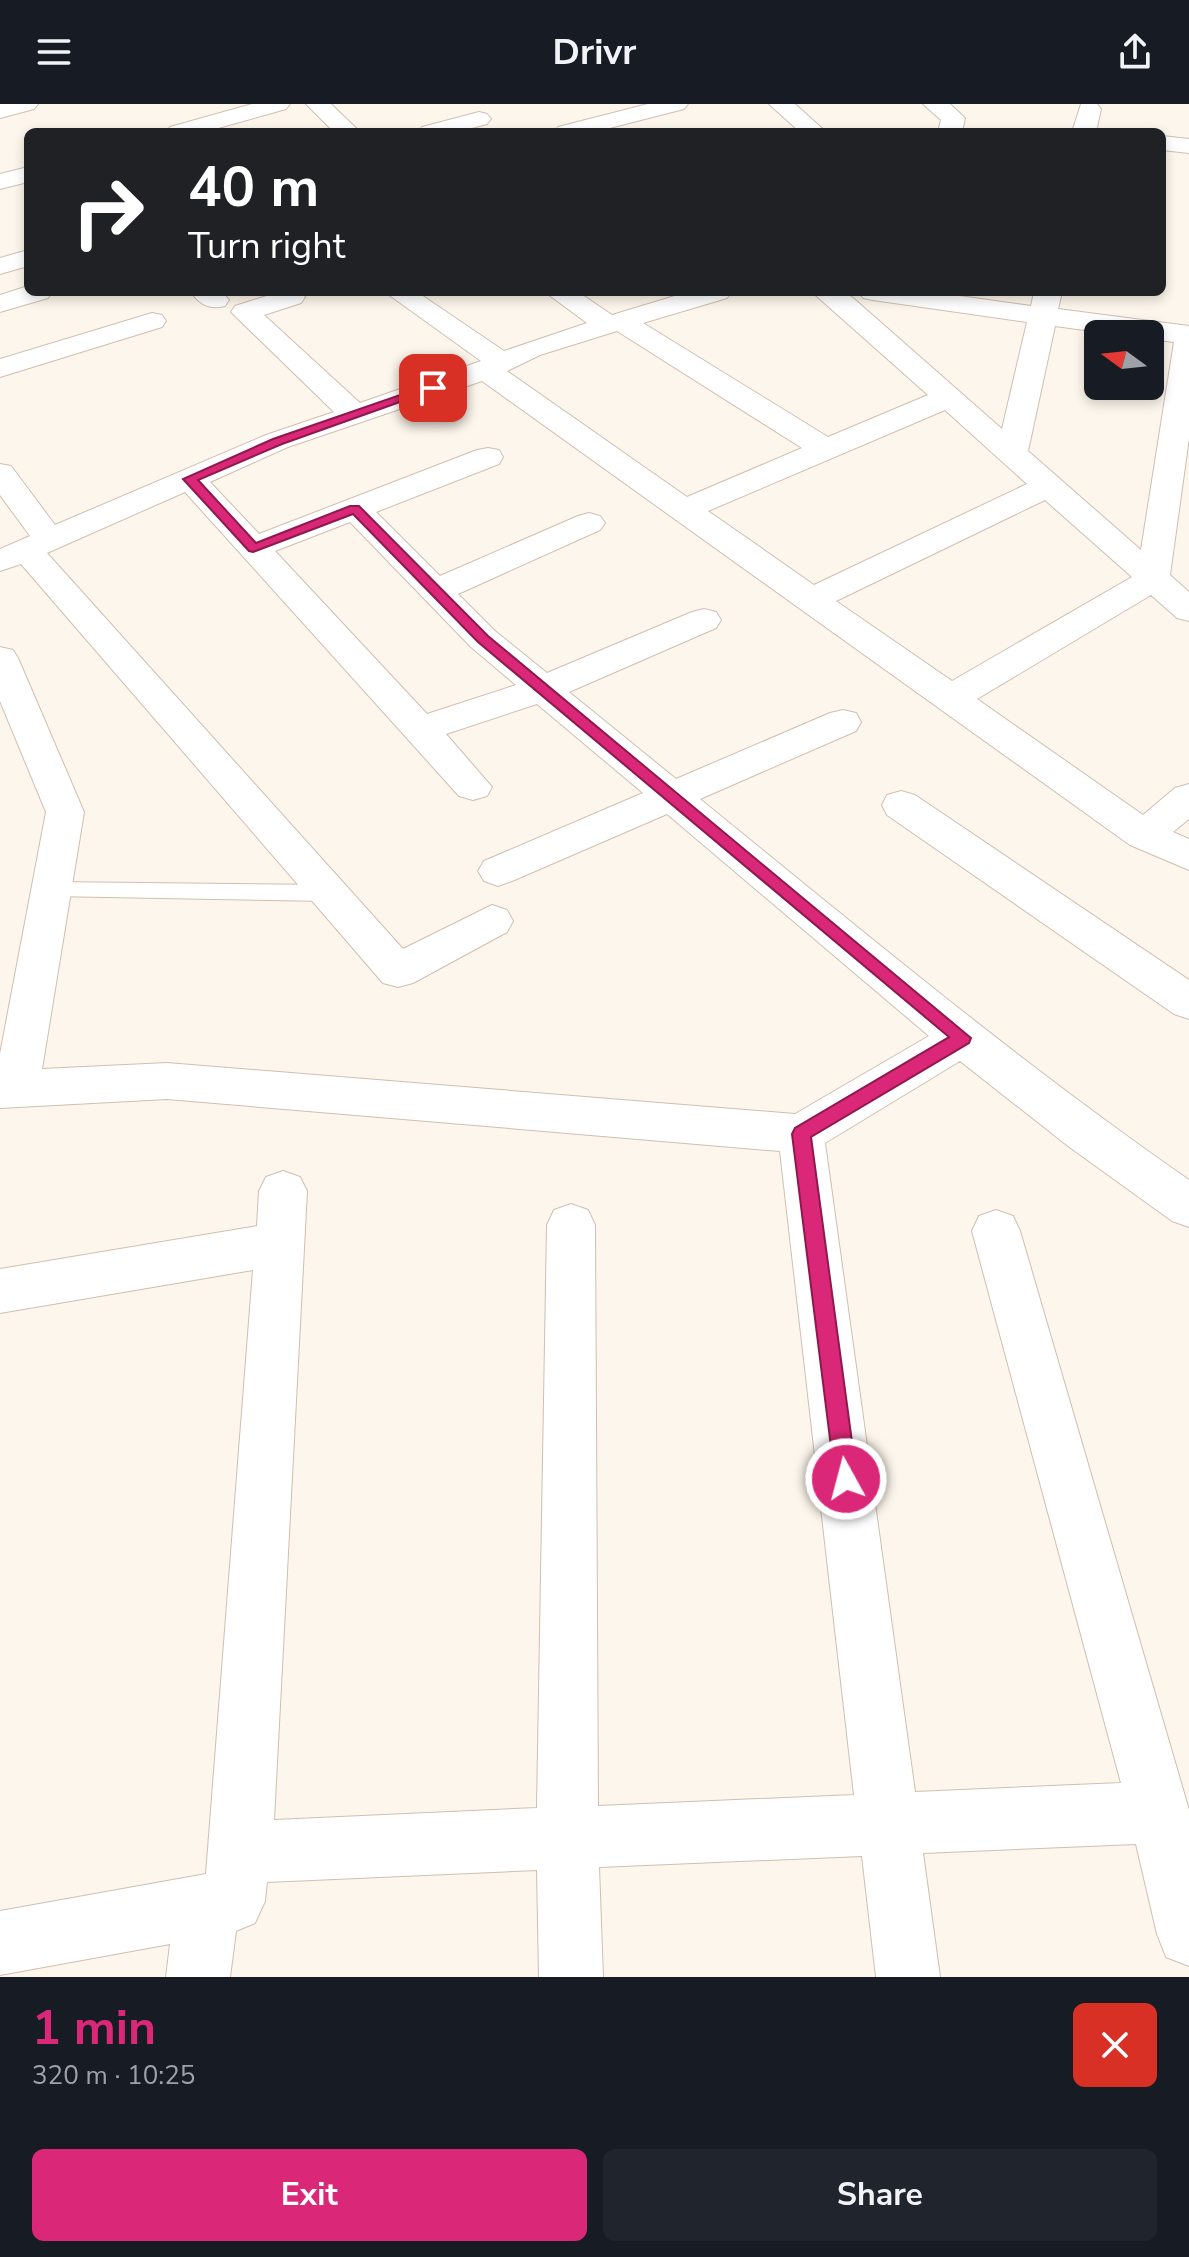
<!DOCTYPE html>
<meta charset="utf-8">
<style>
body{margin:0;font-family:"Nunito Sans",sans-serif;background:#20242c;color:#f1f3f6;height:100vh;display:flex;flex-direction:column;font-size:30px;white-space:nowrap}
*{box-sizing:border-box;margin:0}
p{font-size:26px;color:#9ea1a6}
.icon{flex:none;width:44px;height:44px;fill:none;stroke:currentColor;stroke-width:2;stroke-linecap:round;stroke-linejoin:round}
.map{position:relative;height:1873px;overflow:hidden}
.drawer{display:flex;flex-direction:column;background:#171b24;flex:1}
.drawer>*{flex:none}
.hud{position:absolute;left:24px;top:24px;width:1142px;height:168px;border-radius:12px;box-shadow:0 4px 12px #0003;background:#202124;color:#fff;overflow:hidden}
.needle{width:52px;rotate:285deg}
.tools{position:absolute;left:1084px;top:216px;display:grid;gap:16px}
.tools a{display:grid;place-items:center;width:80px;height:80px;border-radius:12px;background:#171b24;box-shadow:0 4px 12px #0003;font-size:40px}
.pin{position:absolute;display:grid;place-items:center;width:68px;height:68px;color:#fff;margin:-34px;border-radius:16px;box-shadow:0 4px 12px #0006}
.me{position:absolute;width:88px;margin:-44px;rotate:353deg;stroke-linejoin:round;filter:drop-shadow(0 0 6px #0008)}
.turn{display:flex;align-items:center;gap:28px;height:168px;padding:0 32px;font-size:36px}
.turn .icon{width:104px;height:104px;stroke-width:2.5}
.turn b{display:block;font-size:56px;line-height:68px}
.round{display:grid;place-items:center;flex:none;width:84px;height:84px;border-radius:12px;background:#20242c}
.overview{display:flex;align-items:center;justify-content:space-between;height:136px;padding:0 32px}
h1{font-size:48px;font-weight:700;line-height:60px;color:#db2777}
.action{display:flex;gap:16px;margin-top:auto;padding:16px 32px}
.action a{flex:1;height:92px;border-radius:12px;background:#db2777;color:#fff;font-size:32px;font-weight:700;line-height:92px;text-align:center}
.action a+a{background:#20242c;color:#f1f3f6}
header{display:flex;justify-content:space-between;align-items:center;height:104px;padding:0 32px;background:#171b24;font-size:36px;font-weight:700}
.map>svg:first-child{display:block}
.lines{fill:none;stroke-linecap:round;stroke-linejoin:round}
.service-casing{stroke:#d1beb0;stroke-width:2}
.minor-casing{stroke:#d1beb0;stroke-width:2}
.service{fill:#fff;fill-rule:evenodd}
.minor{fill:#fff;fill-rule:evenodd}
.route{fill:#db2777;stroke:#8e194d;stroke-width:2}
</style>
<header><svg class="icon" aria-label="menu" viewBox="0 0 24 24"><path d="M4 6h16M4 12h16M4 18h16"/></svg>Drivr<svg class="icon" aria-label="share" viewBox="0 0 24 24"><path d="M12 15V3M7 8l5-5 5 5M5 13v7h14v-7"/></svg></header>
<div class="map">
<svg width="1189" height="1873" viewBox="0 0 1189 1873">
<rect width="100%" height="100%" fill="#fdf6ec"/>
<g class="lines">
<g class="service-casing">
<path id="service" d="M51 778 328 781 335 784 338 789 335 794 328 797 51 792 44 790 41 785 44 780Z"/>
</g>
<g class="minor-casing">
<g id="minor">
<path d="M0 0H38L34 5 0 14Z"/>
<path d="M252 0H290L286 5 204 28H166L170 23Z"/>
<path d="M306 0H331L360 28H334Z"/>
<path d="M648 0H688L684 5 594 28H554L558 23Z"/>
<path d="M769 0H795L826 28H800Z"/>
<path d="M923 0H950L965 14 962 28H938L941 16Z"/>
<path d="M1081 0H1097L1101 5 1096 28H1072Z"/>
<path d="M479 8 487 10 491 15 487 20 457 28H418L422 23Z"/>
<path d="M1162 32 1189 35V49L1162 46Z"/>
<path d="M28 63V78L0 85V70Z"/>
<path d="M28 146V162L0 170V154Z"/>
<path d="M28 182V188H52L48 194 0 208V191Z"/>
<path d="M191 188H222L229 196 225 202C210 206 200 201 191 188Z"/>
<path d="M279 188H301L305 193 301 199 264 211 360 299 481 257 385 188H417L504 247 587 219 545 188H578L612 211 688 188H731L727 194 643 219 828 333 928 291 812 188H844L853 194 1002 325 1027 218 873 196 863 194 859 188H932L1031 202 1034 188H1062L1058 205 1189 222V334L1170 471 1189 488V517L1177 514 1151 491 977 595 1143 711 1175 684 1189 680V715L1173 728 1189 735V766L1130 741 482 277 288 343 210 378 259 430 477 346 488 344 499 346 503 353 499 360 376 408 440 472 578 412 589 409 600 412 605 419 600 426 458 490 495 527 547 569 692 508 704 505 716 508 721 516 716 524 569 588 676 675 830 609 843 606 856 609 861 618 856 627 700 695C861 826 1019 958 1189 1076V1123L1172 1117 1068 1042 960 957 825 1039 915 1688 1121 1679 972 1127 979 1112 996 1106 1013 1112 1020 1127 1189 1706V1862L1166 1853 1157 1830 1136 1740 923 1749 940 1873H876L862 1752 599 1763 603 1873H539L537 1766 267 1778 265 1797 255 1819 236 1827 230 1873H166L170 1840 0 1871V1807L206 1770 253 1166 0 1209V1165L257 1122 259 1087 266 1073 283 1067 300 1073 307 1087 274 1716 537 1704 547 1121 554 1106 571 1100 588 1106 595 1121 598 1702 854 1691 780 1047 167 995 0 1004V950L46 708 0 597V543L13 546 18 554 84 708 42 965 167 959 795 1010 929 932 667 710 512 777 498 782 484 777 478 767 484 757 643 689 537 600 446 630 492 683 487 692 473 696 459 692 185 388 47 449 403 845 492 801 507 806 513 817 507 828 413 879 398 883 383 879 21 460 0 467V445L30 432 0 391V360L11 362 55 421 266 331 334 308 231 208 235 202ZM1055 222 1114 230H1150V235L1174 238 1141 446 1028 347ZM617 227 802 344 687 393 507 267 540 251ZM945 306 1027 380 814 481 708 407ZM1045 396 1132 473 952 577 836 497ZM350 418 471 543 516 581 427 610 275 447Z"/>
<path d="M152 209 162 211 166 217 162 223 0 273V255Z"/>
<path d="M901 687 915 691 1189 876V915L1174 910 887 711 882 701 887 691Z"/>
</g>
</g>
<use href="#service" class="service"/>
<use href="#minor" class="minor"/>
</g>
<path class="route" d="M429 281 439 284 282 340 198 376 256 439 350 402H359L488 532 971 934 969 939 811 1033 857 1375 854 1382 846 1386 838 1382 835 1375 792 1030 795 1024 949 933 478 538 353 410 253 448 249 447 183 375 273 335Z"/>
</svg>
<div class="tools">
<a><svg class="needle" viewBox="-14 -14 28 28"><path d="M0-13l5 13h-10z" fill="#e53935"/><path d="M0 13l5-13h-10z" fill="#9ea1a6"/></svg></a>
</div>
<div class="pin" style="left:433px;top:284px;background:#d93025"><svg class="icon" aria-label="arrive" viewBox="0 0 24 24"><path d="M6 21V4h12l-3 4 3 4H6"/></svg></div>
<svg class="me" style="left:846px;top:1375px" viewBox="-20 -20 40 40"><circle r="17" fill="#db2777" stroke="#fff" stroke-width="3"/><path d="M0-11L8 9 0 5-8 9z" fill="#fff"/></svg>
<div class="hud">
<div class="turn"><svg class="icon" aria-label="right" viewBox="0 0 24 24"><path d="M7 20v-9h11M14 6l5 5-5 5"/></svg><div><b>40 m</b>Turn right</div></div>
</div>
</div>
<section class="drawer">
<div class="overview"><div><h1>1 min</h1><p>320 m · 10:25</p></div><a class="round" style="background:#d93025;color:#fff"><svg class="icon" aria-label="close" viewBox="0 0 24 24"><path d="M6 6l12 12M18 6L6 18"/></svg></a></div>
<div class="action"><a>Exit</a><a>Share</a></div>
</section>
